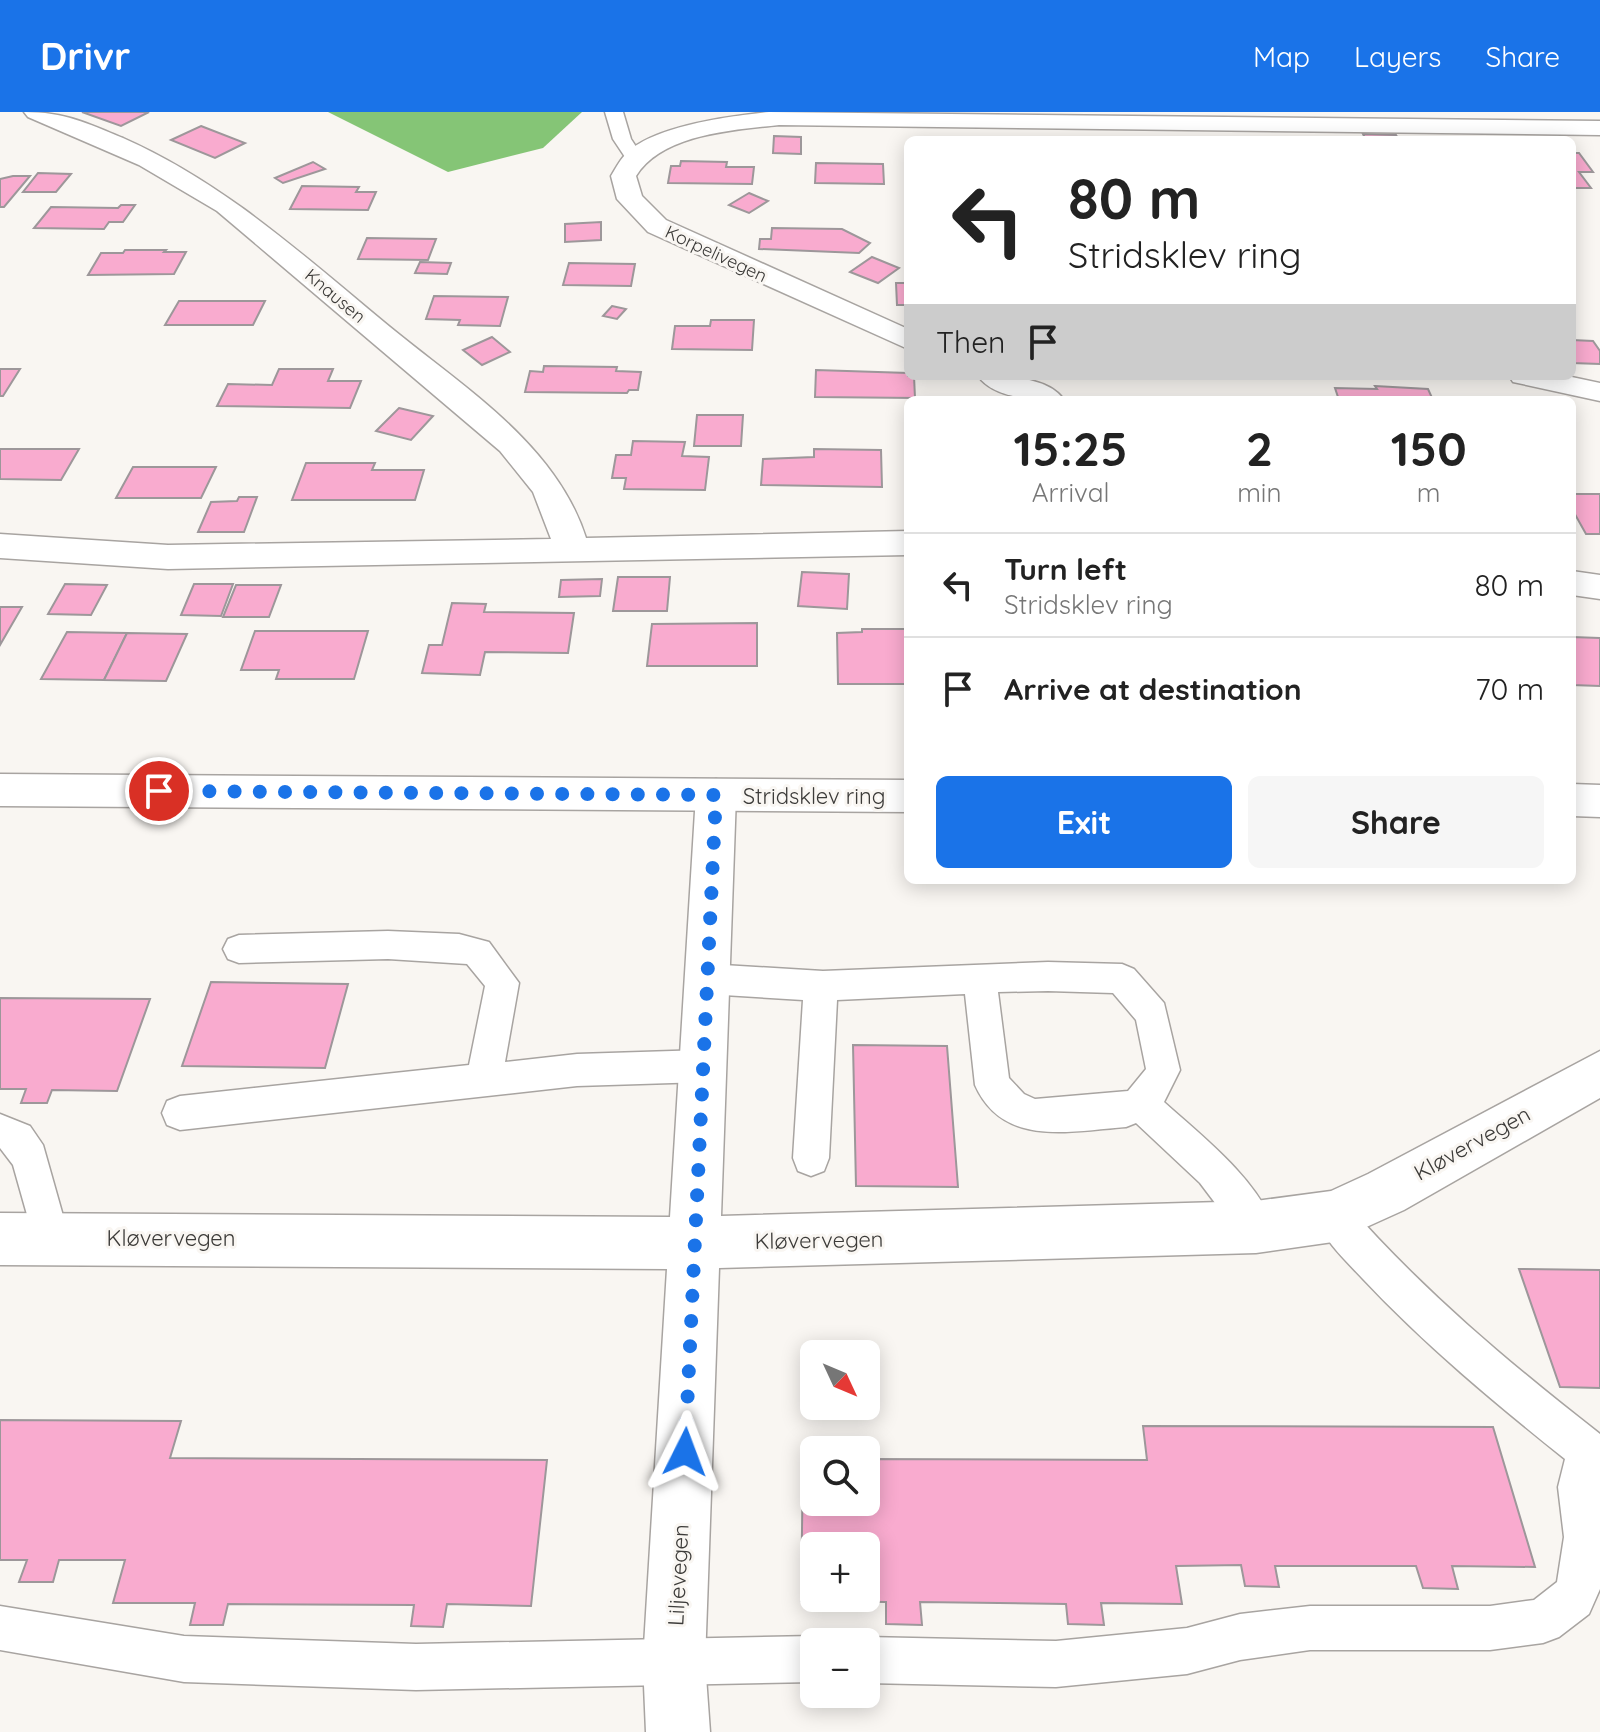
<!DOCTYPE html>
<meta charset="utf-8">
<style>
body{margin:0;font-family:Quicksand,sans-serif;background:#f6f6f6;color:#222;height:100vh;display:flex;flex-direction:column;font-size:30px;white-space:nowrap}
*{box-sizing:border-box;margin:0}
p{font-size:26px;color:#767676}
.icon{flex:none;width:44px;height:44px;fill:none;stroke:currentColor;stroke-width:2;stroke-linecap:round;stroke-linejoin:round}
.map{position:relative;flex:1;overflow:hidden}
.details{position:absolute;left:904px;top:284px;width:672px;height:488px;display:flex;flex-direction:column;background:#fff;border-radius:12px;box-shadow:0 4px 20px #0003}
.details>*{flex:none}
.banner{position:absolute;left:904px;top:24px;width:672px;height:244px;border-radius:12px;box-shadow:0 4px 20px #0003;background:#fff;color:#222;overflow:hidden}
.needle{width:52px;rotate:134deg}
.tools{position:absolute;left:800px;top:1228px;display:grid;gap:16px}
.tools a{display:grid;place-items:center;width:80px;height:80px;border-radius:12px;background:#fff;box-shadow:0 4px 20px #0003;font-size:40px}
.pin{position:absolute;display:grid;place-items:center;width:68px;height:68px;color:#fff;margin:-34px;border:4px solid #fff;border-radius:50%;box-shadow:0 2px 8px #0007}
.me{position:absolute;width:88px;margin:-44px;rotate:3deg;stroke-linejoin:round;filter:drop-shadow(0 0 6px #0008)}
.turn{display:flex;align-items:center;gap:28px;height:168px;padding:0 32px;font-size:36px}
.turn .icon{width:104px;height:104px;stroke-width:2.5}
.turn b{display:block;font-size:56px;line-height:68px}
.then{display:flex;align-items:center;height:76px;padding:0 32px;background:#0003;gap:16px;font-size:30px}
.eta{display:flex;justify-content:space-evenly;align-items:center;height:136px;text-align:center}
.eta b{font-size:48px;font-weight:700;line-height:56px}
.cta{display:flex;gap:16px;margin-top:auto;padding:16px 32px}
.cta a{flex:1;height:92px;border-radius:12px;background:#1a73e8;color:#fff;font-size:32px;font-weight:700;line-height:92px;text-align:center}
.cta a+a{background:#f6f6f6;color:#222}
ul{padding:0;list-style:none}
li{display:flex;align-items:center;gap:24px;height:104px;padding:0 32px;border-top:2px solid #e0e0e0}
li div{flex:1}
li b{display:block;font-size:30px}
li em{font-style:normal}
header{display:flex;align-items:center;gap:48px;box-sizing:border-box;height:112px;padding:0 40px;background:#1a73e8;color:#fff}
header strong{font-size:38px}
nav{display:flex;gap:44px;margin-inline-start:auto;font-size:28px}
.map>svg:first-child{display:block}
.forest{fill:#85c576}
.building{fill:#f9abcf;stroke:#9d979a;stroke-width:2;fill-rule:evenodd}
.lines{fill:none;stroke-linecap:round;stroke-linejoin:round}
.service-casing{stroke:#a8a4a1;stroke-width:3}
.minor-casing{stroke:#a8a4a1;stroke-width:3}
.tertiary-casing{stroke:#a8a4a1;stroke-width:3}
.service{fill:#fff;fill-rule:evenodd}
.minor{fill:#fff;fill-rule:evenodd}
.tertiary{fill:#fff;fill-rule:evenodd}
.route{stroke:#1a73e8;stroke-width:14;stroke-dasharray:0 25.2}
.labels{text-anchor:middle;stroke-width:6;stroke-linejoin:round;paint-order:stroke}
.far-street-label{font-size:18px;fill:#3c3b39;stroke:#f9f6f2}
.street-label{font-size:22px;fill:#3c3b39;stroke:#f9f6f2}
</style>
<header>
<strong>Drivr</strong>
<nav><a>Map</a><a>Layers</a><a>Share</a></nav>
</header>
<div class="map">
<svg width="1600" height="1620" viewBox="0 0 1600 1620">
<rect width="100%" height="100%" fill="#f9f6f2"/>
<path class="forest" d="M328 0H582L543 36 448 60Z"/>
<g class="building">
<path d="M82 0H149L121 14Z"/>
<path d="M201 14 245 31 215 46 171 28Z"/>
<path d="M1363 22 1396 23 1399 28H1366Z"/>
<path d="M774 24 801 25V42L773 41Z"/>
<path d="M1572 41H1579L1593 60H1579L1591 76H1572Z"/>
<path d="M681 49 727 50 726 55H754L752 72 668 71 671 54H680Z"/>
<path d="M313 50 325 57 283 71 275 66Z"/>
<path d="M816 51 883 52 884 72 815 71Z"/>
<path d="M38 61 71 62 56 80H23Z"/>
<path d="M13 64H30L4 95H0V67Z"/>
<path d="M302 74 359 75 356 80H376L368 98 290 97Z"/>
<path d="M749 81 768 89 749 101 729 93Z"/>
<path d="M121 93H135L123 110H109L104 117 34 116 51 95 118 96Z"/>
<path d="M601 110V128L565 130V112Z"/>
<path d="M772 116 842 117 870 131 859 141 759 137 760 127H771Z"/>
<path d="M367 126 436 127 428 148 358 147Z"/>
<path d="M125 138H166L164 140H186L174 162 88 163 101 141H123Z"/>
<path d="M872 145 899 156 878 171 850 160Z"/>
<path d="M420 150 451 151 447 162 415 161Z"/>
<path d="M569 151 635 152 631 174 563 173Z"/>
<path d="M896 171H908V193H897Z"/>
<path d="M434 184 508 185 500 214 458 213 460 208 426 207Z"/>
<path d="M179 189H265L253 213H165Z"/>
<path d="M612 194 626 197 617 207 603 204Z"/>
<path d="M711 208H754L752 238 672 237 675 214H710Z"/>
<path d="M492 225 510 240 482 253 463 238Z"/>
<path d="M1572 228 1593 229 1600 239V252L1572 251Z"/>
<path d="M544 254 617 255 616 259 641 260 638 278H629L627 281 525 280 530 259 543 260Z"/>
<path d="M0 257H20L3 284H0Z"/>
<path d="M279 257H333L328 269H361L350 296 217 294 228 272 272 273Z"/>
<path d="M816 258 908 261V264H914L915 286 815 285Z"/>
<path d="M1375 274 1428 277 1433 288H1339L1335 276 1377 277Z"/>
<path d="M399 296 433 304 411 328 376 319Z"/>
<path d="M697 303H743L741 334H694Z"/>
<path d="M633 329 685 330 682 344 709 345 705 378 624 377 626 366H612L616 343H631Z"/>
<path d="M0 337H79L61 368 0 367Z"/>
<path d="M814 337 881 338 882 375 761 373 763 347 814 345Z"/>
<path d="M306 351H375L372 358H424L415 388H292Z"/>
<path d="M133 355H216L201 386H116Z"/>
<path d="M1572 382H1600V422H1586L1572 397Z"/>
<path d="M239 385H257L244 420H198L211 390 237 389Z"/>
<path d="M802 460 849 462 847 497 798 494Z"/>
<path d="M618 465H670L667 499H613Z"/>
<path d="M602 467 600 484 559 485 561 468Z"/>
<path d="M65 472 107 473 91 503 48 502Z"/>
<path d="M194 472H233L221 504 181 503Z"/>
<path d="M236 473H281L269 505H223Z"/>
<path d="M452 491 486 492 484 500 574 501 568 541 485 540 480 563 422 561 429 533H442Z"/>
<path d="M0 495H22L0 533Z"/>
<path d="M757 511V554H647L652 512Z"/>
<path d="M862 517H908V572H838L837 521 862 520Z"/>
<path d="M255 519H368L354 567H276L279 558H241Z"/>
<path d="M67 520 127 521 104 568 41 567Z"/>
<path d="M127 521 187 522 166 569 104 568Z"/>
<path d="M1572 525 1600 526V574L1572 573Z"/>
<path d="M211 870 348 872 325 956 182 954Z"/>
<path d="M0 886 150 887 117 979 52 978 47 991H21L26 977H0Z"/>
<path d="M853 933 947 934 958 1075 856 1074Z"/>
<path d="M1519 1157 1600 1158V1276L1560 1275Z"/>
<path d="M0 1308 181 1309 170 1346 547 1348 531 1494 447 1492 443 1515 411 1514 414 1493 228 1492 223 1513H190L195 1491H113L125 1448H59L53 1470H19L27 1448H0Z"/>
<path d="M1143 1314 1493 1315 1535 1455 1452 1454 1458 1477 1423 1476 1416 1454H1275L1279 1475 1245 1474 1241 1453 1176 1454 1182 1492 1101 1491 1104 1513 1068 1512 1066 1492 920 1490 922 1513 886 1512V1490L801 1489 803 1347H814V1390H866V1347L1147 1348ZM814 1434H866V1486H814Z"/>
</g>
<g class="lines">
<g class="service-casing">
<g id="service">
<path d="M605 0H623L631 27 644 47 641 51H629L613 27Z"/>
<path d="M388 819 459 822 489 830 519 871 505 950 577 942 704 938 716 943 721 954 716 965 704 970 577 974 180 1018 167 1013 162 1001 167 989 180 984 469 953 485 874 467 852 388 847 239 851 228 847 223 837 228 827 239 823Z"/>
<path d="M1048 850 1122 852 1134 857 1164 891 1180 958 1164 990C1204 1026 1254 1064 1275 1115L1269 1128 1256 1134 1243 1128 1200 1071 1136 1011 1126 1015C1070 1019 1003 1036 975 973L965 882 837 888 829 1046 824 1059 811 1064 798 1059 793 1046 803 888 707 882 695 877 690 867 695 857 707 852 823 859ZM1048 879 1113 881 1136 908 1146 957 1128 979 1035 987 1024 982 1009 966 998 880Z"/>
<path d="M0 1002 30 1014 43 1033 69 1125 63 1138 50 1144 37 1138 13 1053 0 1036Z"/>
<path d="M1333 1085 1346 1091C1422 1178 1509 1251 1600 1322V1477L1589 1502 1559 1525 1543 1531 1490 1538H1310L1240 1548 1187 1562 1056 1575 866 1571V1530H854L866 1525 1056 1529 1187 1516 1240 1502 1310 1494H1490L1534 1488 1557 1470 1564 1425 1558 1375 1565 1347C1495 1291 1425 1233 1363 1167 1345 1148 1324 1128 1314 1104L1320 1091Z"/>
<path d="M0 1494 184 1524 416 1532 814 1524 828 1530H814V1570L416 1578 184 1570 0 1538Z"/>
</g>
</g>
<g class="minor-casing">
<g id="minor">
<path d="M24 0C65 0 86 11 123 26 225 71 305 145 390 215 463 275 556 332 586 426L908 419V443L168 457 0 446V422L168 433 551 427 533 380 500 339 217 99 139 53 28 5Z"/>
<path d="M769 0 1600 9V23L779 13C734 18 662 22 636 64L642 84 666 108 908 217V237L648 120 617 87 611 64C615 58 619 49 625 43 651 14 731 4 769 0Z"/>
<path d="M978 264C1004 264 1048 264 1064 288 1038 288 995 288 978 264Z"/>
<path d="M1509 264H1567L1600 271V289L1513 270Z"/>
<path d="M1572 459 1600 463V487L1572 483Z"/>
<path d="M716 667 730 672 736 683 721 1104 1256 1089 1331 1079 1368 1062 1600 939V986L1404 1098 1351 1122 1333 1130 1256 1141 719 1156 705 1550 710 1620H646L643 1550 667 1157 0 1153V1101L670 1105 696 683 702 672Z"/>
</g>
</g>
<g class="tertiary-casing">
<g id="tertiary">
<path d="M0 662 908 668V700L0 694Z"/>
<path d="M1572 672 1600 673V705L1572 704Z"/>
</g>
</g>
<use href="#service" class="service"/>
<use href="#minor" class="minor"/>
<use href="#tertiary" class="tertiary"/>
</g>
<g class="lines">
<path class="route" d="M159 679 716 683 685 1340"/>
</g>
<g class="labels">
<g class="far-street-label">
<text transform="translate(716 142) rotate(25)" y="6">Korpelivegen</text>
<text transform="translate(335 184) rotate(40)" y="6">Knausen</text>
</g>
<g class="street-label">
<text x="814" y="692">Stridsklev ring</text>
<text transform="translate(1472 1031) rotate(-29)" y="8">Kløvervegen</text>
<text x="171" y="1134">Kløvervegen</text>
<text transform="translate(819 1128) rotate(-1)" y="8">Kløvervegen</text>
<text transform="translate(678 1463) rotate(-87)" y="8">Liljevegen</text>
</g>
</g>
</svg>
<div class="tools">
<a><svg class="needle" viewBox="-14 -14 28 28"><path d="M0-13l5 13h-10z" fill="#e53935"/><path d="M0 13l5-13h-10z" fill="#767676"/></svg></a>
<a><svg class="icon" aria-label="search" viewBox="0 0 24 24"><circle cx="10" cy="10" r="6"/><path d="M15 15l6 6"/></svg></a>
<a>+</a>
<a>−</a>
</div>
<div class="pin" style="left:159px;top:679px;background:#d93025"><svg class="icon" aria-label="arrive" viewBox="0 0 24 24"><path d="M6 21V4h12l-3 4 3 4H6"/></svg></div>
<svg class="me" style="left:685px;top:1340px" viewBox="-20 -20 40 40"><path d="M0-17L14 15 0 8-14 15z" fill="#1a73e8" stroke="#fff" stroke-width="4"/></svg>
<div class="banner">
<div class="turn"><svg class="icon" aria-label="left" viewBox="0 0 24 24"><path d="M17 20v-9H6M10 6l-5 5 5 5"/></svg><div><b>80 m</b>Stridsklev ring</div></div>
<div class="then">Then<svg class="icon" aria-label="arrive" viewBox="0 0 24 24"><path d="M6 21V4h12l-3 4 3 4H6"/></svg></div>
</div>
<section class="details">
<div class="eta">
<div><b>15:25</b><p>Arrival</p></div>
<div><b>2</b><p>min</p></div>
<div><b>150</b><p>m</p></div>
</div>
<ul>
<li><svg class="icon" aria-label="left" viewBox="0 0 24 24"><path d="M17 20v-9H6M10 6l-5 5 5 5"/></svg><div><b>Turn left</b><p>Stridsklev ring</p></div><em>80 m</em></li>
<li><svg class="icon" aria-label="arrive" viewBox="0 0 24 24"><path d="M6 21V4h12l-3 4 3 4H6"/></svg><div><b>Arrive at destination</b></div><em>70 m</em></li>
</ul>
<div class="cta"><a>Exit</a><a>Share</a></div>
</section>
</div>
